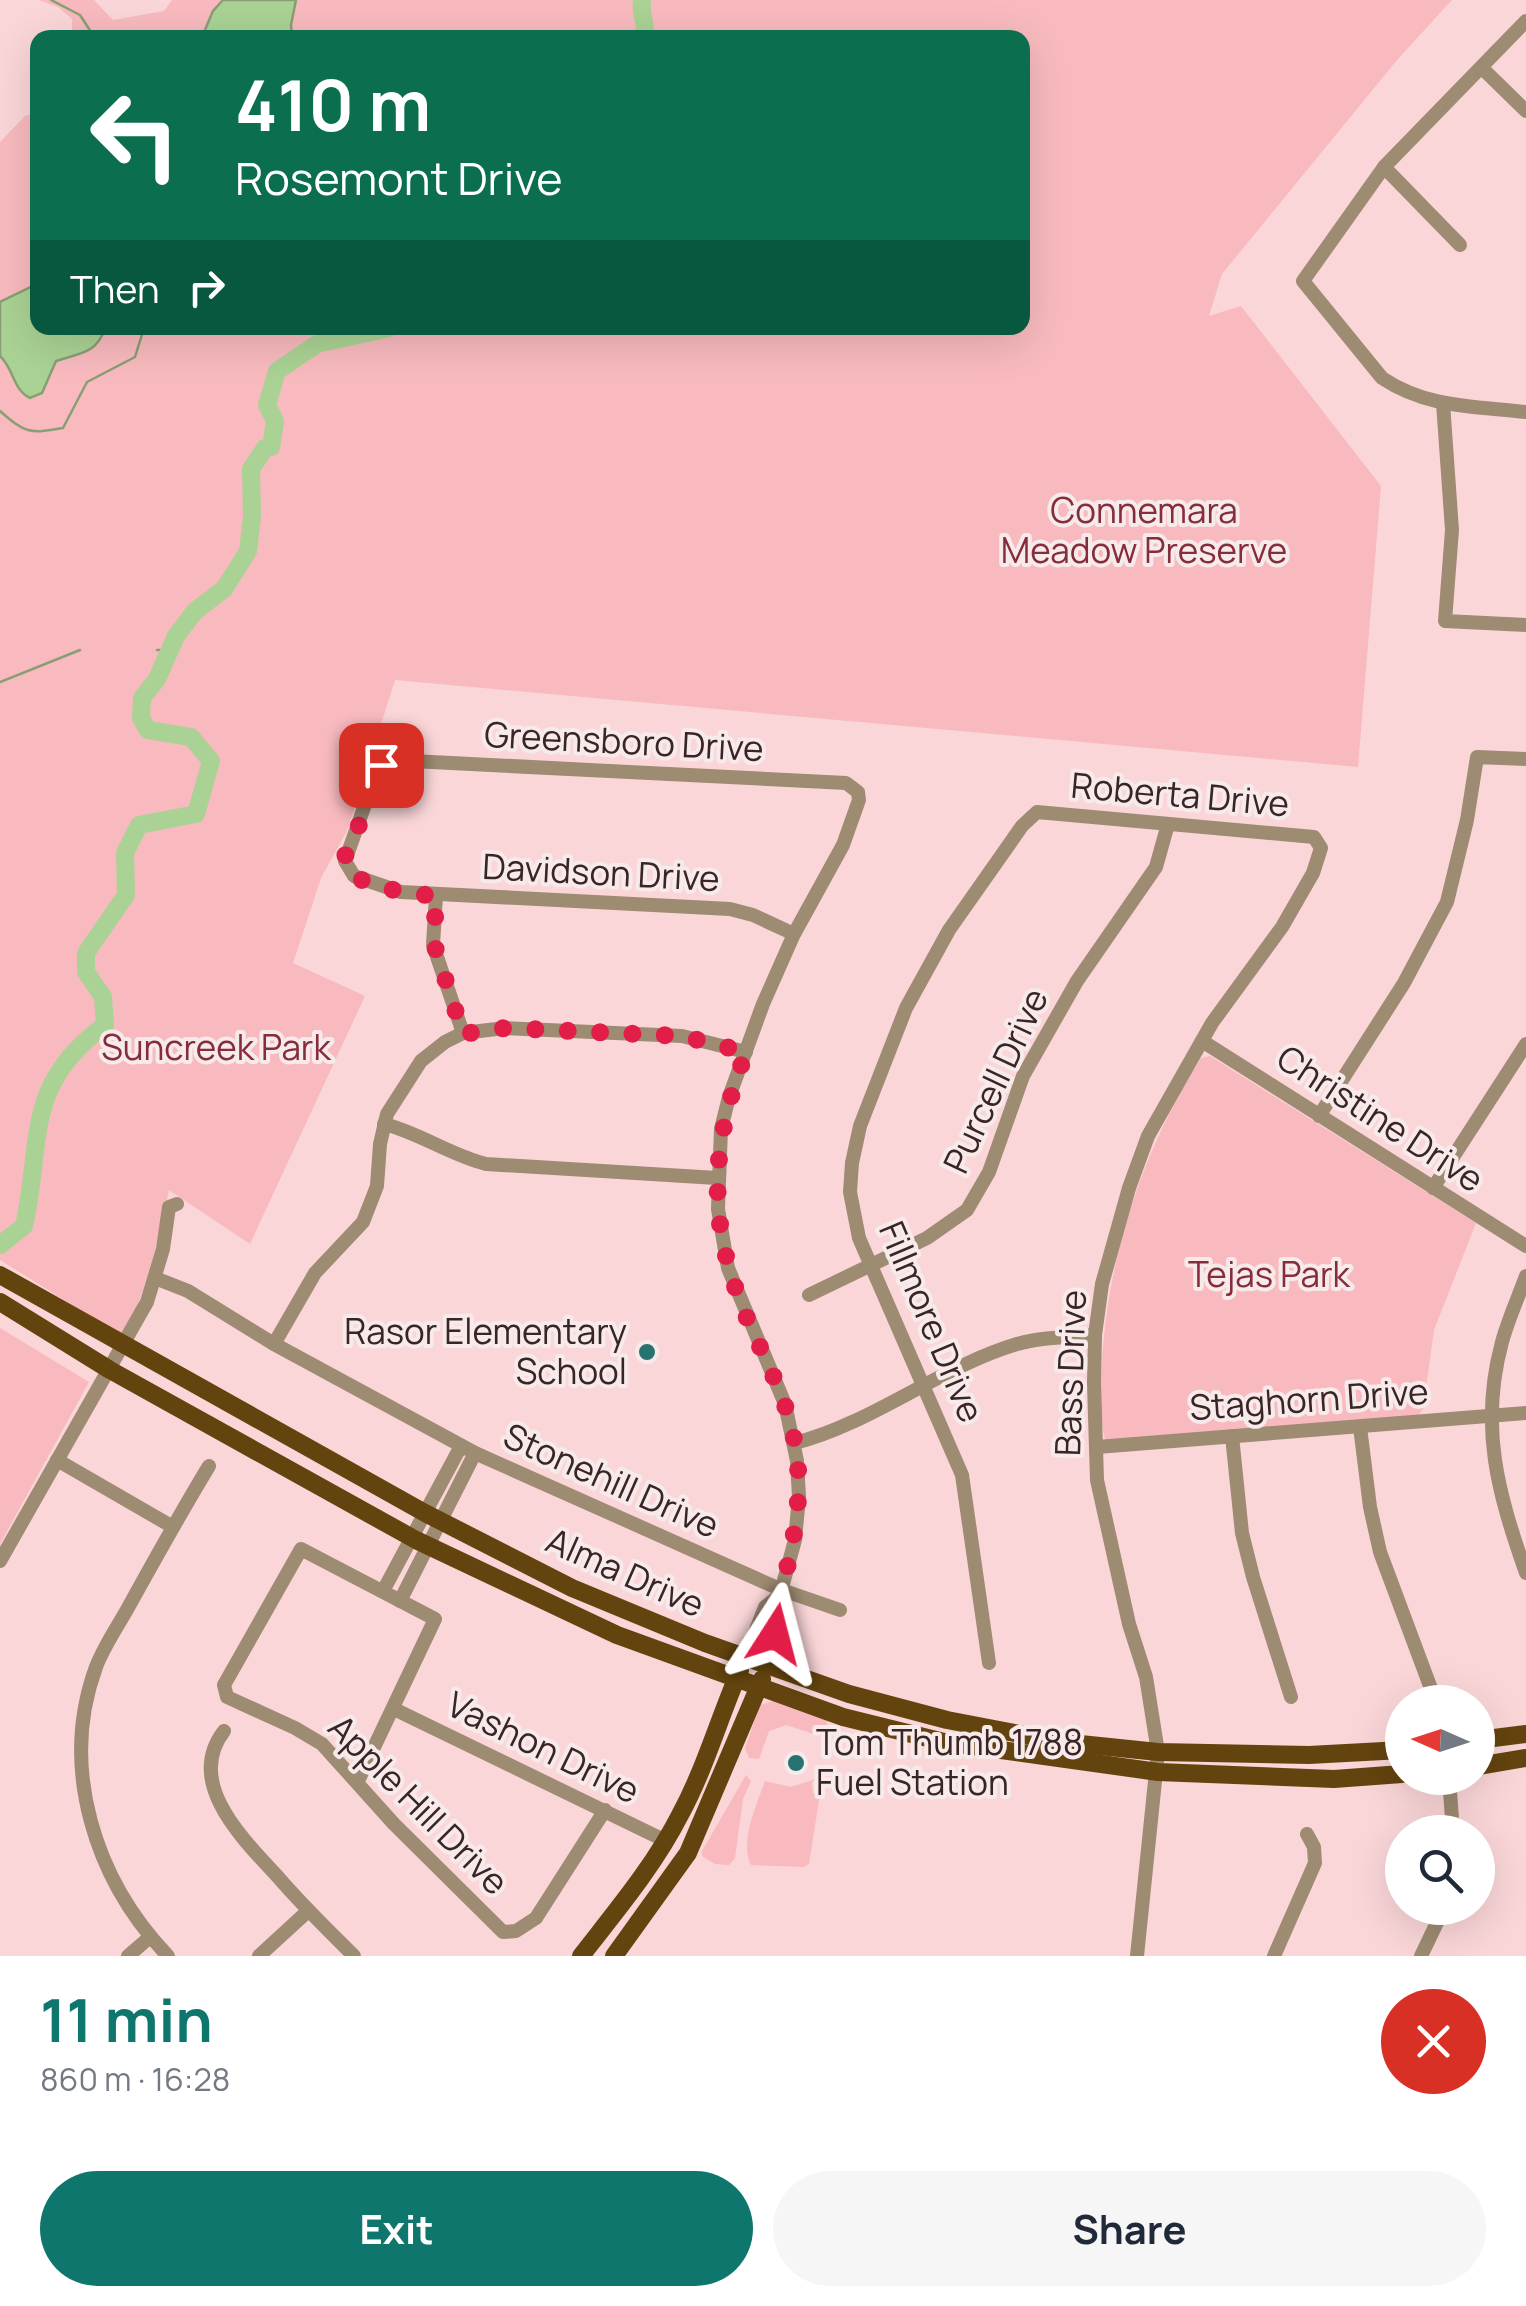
<!DOCTYPE html>
<meta charset="utf-8">
<style>
body{margin:0;font-family:Manrope,sans-serif;background:#f6f6f7;color:#1f2937;height:100vh;display:flex;flex-direction:column;font-size:38px;white-space:nowrap}
*{box-sizing:border-box;margin:0}
p{font-size:32px;color:#747a83}
.icon{flex:none;width:55px;height:55px;fill:none;stroke:currentColor;stroke-width:2;stroke-linecap:round;stroke-linejoin:round}
.map{position:relative;height:1956px;overflow:hidden}
.details{display:flex;flex-direction:column;background:#fff;flex:1}
.details>*{flex:none}
.top-card{position:absolute;left:30px;top:30px;width:1000px;height:305px;border-radius:20px;box-shadow:0 10px 40px #0002;background:#0b6e4f;color:#fff;overflow:hidden}
.needle{width:65px;rotate:273deg}
.buttons{position:absolute;left:1385px;top:1685px;display:grid;gap:20px}
.buttons a{display:grid;place-items:center;width:110px;height:110px;border-radius:50%;background:#fff;box-shadow:0 10px 40px #0002;font-size:50px}
.pin{position:absolute;display:grid;place-items:center;width:85px;height:85px;color:#fff;margin:-42px;border-radius:20px;box-shadow:0 5px 15px #0006}
.me{position:absolute;width:110px;margin:-55px;rotate:9deg;stroke-linejoin:round;filter:drop-shadow(0 0 8px #0008)}
.turn{display:flex;align-items:center;gap:35px;height:210px;padding:0 40px;font-size:45px}
.turn .icon{width:130px;height:130px;stroke-width:2.5}
.turn b{display:block;font-size:70px;line-height:85px}
.then{display:flex;align-items:center;height:95px;padding:0 40px;background:#0003;gap:20px;font-size:38px}
.round{display:grid;place-items:center;flex:none;width:105px;height:105px;border-radius:52px;background:#f6f6f7}
.overview{display:flex;align-items:center;justify-content:space-between;height:170px;padding:0 40px}
h1{font-size:60px;font-weight:700;line-height:75px;color:#0f766e}
.button{display:flex;gap:20px;margin-top:auto;padding:20px 40px}
.button a{flex:1;height:115px;border-radius:60px;background:#0f766e;color:#fff;font-size:40px;font-weight:700;line-height:115px;text-align:center}
.button a+a{background:#f6f6f7;color:#1f2937}
.map>svg:first-child{display:block}
.green{fill:#f8babe}
.water{fill:#aad294;stroke:#889e73;stroke-width:2.5}
.lines{fill:none;stroke-linecap:round;stroke-linejoin:round}
.stream{stroke:#889e73;stroke-width:2.5}
.river{stroke:#aad294;stroke-width:18}
.minor{stroke:#9d8b72;stroke-width:14}
.major{stroke:#64440e;stroke-width:18}
.route{stroke:#e11d48;stroke-width:18;stroke-dasharray:0 32.4}
.poi-dot{fill:#287272;stroke:#f6eaea;stroke-width:4}
.labels{text-anchor:middle;stroke-width:8;stroke-linejoin:round;paint-order:stroke}
.park-label{font-size:35px;fill:#872c3a;stroke:#f6eaea}
.street-label{font-size:35px;fill:#3a2425;stroke:#f6eaea}
.poi-label{font-size:35px;fill:#3a2425;stroke:#f6eaea;text-anchor:end}
</style>
<div class="map">
<svg width="1526" height="1956" viewBox="0 0 1526 1956">
<rect width="100%" height="100%" fill="#fad6d8"/>
<g class="green">
<path d="M39 0H94L113 20 164 11 172 0H1452L1397 60 1222 274 1209 316 1241 306 1381 486 1358 767 395 680 347 831 321 878 293 963 365 996 250 1244 169 1190C158 1242 147 1290 123 1337L0 1260V142L25 116 37 113 38 328H1022V38H72V19L58 7Z"/>
<path d="M1210 1056 1476 1223 1434 1330 1423 1409 1417 1417 1109 1441 1105 1439C1099 1415 1101 1387 1102 1362 1108 1254 1143 1150 1201 1058Z"/>
<path d="M0 1328 89 1382 0 1544Z"/>
<path d="M773 1701 827 1720 826 1738 786 1725 769 1731 759 1759 749 1758 745 1748 760 1705Z"/>
<path d="M746 1775 751 1781 743 1799 735 1858 729 1865 715 1864 702 1856V1851Z"/>
<path d="M819 1778 812 1782 813 1793 820 1794 809 1864 804 1867 751 1865C739 1842 757 1804 765 1781L791 1787Z"/>
</g>
<g class="water">
<path d="M223 0H296L291 25 292 37H202L213 11Z"/>
<path d="M37 284 38 328H105C97 354 79 353 56 361L42 393 30 398C13 390 14 369 0 356V302Z"/>
</g>
<g class="lines">
<g class="stream">
<path d="M51 0 80 15 95 38"/>
<path d="M0 411C25 433 29 434 63 428L87 382 135 357 144 328"/>
<path d="M157 650H170"/>
<path d="M0 682 80 650"/>
</g>
<g class="river">
<path d="M642 0C639 14 648 23 644 38"/>
<path d="M0 1245 24 1226C43 1140 23 1085 105 1025L103 997 86 972V953L126 895 125 853 139 825 196 814 211 761 191 737 148 730 141 718 142 698 157 679 176 636 195 611 224 589 248 551 252 517 251 469 265 448 271 447 275 421 267 405 277 371 317 344 389 328"/>
</g>
<g class="minor">
<path d="M1526 21 1384 167 1303 281 1382 378C1427 408 1473 406 1526 412"/>
<path d="M1483 69 1526 111"/>
<path d="M1384 167 1460 245"/>
<path d="M1443 403 1452 530 1445 621 1526 625"/>
<path d="M436 896 433 945 463 1033"/>
<path d="M1202 1041 1526 1246"/>
<path d="M1319 1116 1404 983 1447 902 1467 820 1477 757 1526 759"/>
<path d="M384 1124C420 1133 450 1155 486 1164L717 1178"/>
<path d="M1433 1188 1526 1044"/>
<path d="M1526 1276C1518 1298 1508 1320 1502 1342 1479 1427 1498 1493 1526 1573"/>
<path d="M155 1278 188 1291 274 1344 475 1453 782 1590 840 1610"/>
<path d="M809 1295 927 1238 967 1210 989 1172 1023 1076 1077 981 1156 867 1168 824"/>
<path d="M274 1344 315 1273 363 1222 377 1186 380 1144 387 1114 421 1061 445 1042 463 1033 505 1028 682 1036 746 1052"/>
<path d="M1360 1427 1370 1507 1380 1552 1436 1702"/>
<path d="M1232 1436 1242 1533 1253 1577 1291 1697"/>
<path d="M795 1443C873 1423 940 1367 1017 1344 1042 1337 1069 1337 1095 1335"/>
<path d="M1097 1447 1526 1413"/>
<path d="M57 1460 173 1527"/>
<path d="M0 1561 147 1302 163 1249 169 1207 177 1204"/>
<path d="M383 1591 461 1446"/>
<path d="M400 1601 475 1453"/>
<path d="M745 1658 765 1607 780 1595"/>
<path d="M989 1663 962 1475 859 1238 850 1192 852 1163 860 1126 906 1008 949 930 1022 826 1037 812 1314 837 1321 848 1313 873 1282 927 1212 1023 1148 1136 1129 1188 1102 1284 1095 1335 1094 1383 1097 1480 1129 1624 1146 1677 1158 1752 1137 1956"/>
<path d="M766 1664 782 1610 780 1595 795 1540 799 1497 797 1461 785 1404 728 1268 718 1209 721 1129 729 1097 763 1004 794 934 843 845 859 800 858 792 846 783 392 760 378 768 345 861 354 876 401 892 730 909 753 915 794 934"/>
<path d="M394 1709 666 1841"/>
<path d="M224 1731C184 1783 244 1840 278 1877 302 1905 328 1930 354 1956"/>
<path d="M1449 1778 1453 1832"/>
<path d="M357 1783 435 1619 301 1549 224 1685 227 1697 295 1728 322 1744 394 1824 503 1932 516 1931 536 1918 605 1810"/>
<path d="M128 1956 150 1937"/>
<path d="M168 1956C95 1880 59 1768 96 1667 104 1646 118 1626 129 1606 155 1559 181 1512 209 1466"/>
<path d="M259 1956 308 1911"/>
<path d="M1274 1956 1315 1863 1314 1847 1307 1834"/>
<path d="M1421 1956 1444 1908"/>
</g>
<g class="major">
<path d="M0 1275 425 1513 572 1588 705 1643 849 1694 947 1720 1061 1742 1158 1752 1309 1755 1402 1750"/>
<path d="M0 1302 110 1370 416 1540 617 1635 843 1717 944 1742 1158 1772 1334 1779 1402 1774"/>
<path d="M1478 1740 1526 1734"/>
<path d="M1478 1766 1526 1758"/>
<path d="M581 1956C616 1911 654 1866 680 1815 705 1769 719 1718 740 1670"/>
<path d="M614 1956 688 1853 762 1679"/>
</g>
</g>
<g class="lines">
<path class="route" d="M381 765C373 782 370 800 363 817 358 829 344 848 345 861 346 887 416 894 436 896L434 944 463 1034 505 1028 682 1036 746 1052C710 1148 706 1222 747 1318 764 1358 786 1396 794 1439 805 1491 794 1539 782 1590 779 1605 780 1617 775 1634"/>
</g>
<g class="poi-dot">
<circle cx="647" cy="1352" r="10"/>
<circle cx="796" cy="1763" r="10"/>
</g>
<g class="labels">
<g class="park-label">
<text x="1144" y="523">Connemara<tspan x="1144" dy="40">Meadow Preserve</tspan></text>
<text x="216" y="1060">Suncreek Park</text>
<text x="1269" y="1287">Tejas Park</text>
</g>
<g class="street-label">
<text transform="translate(624 742) rotate(3)" y="12">Greensboro Drive</text>
<text transform="translate(1180 795) rotate(5)" y="12">Roberta Drive</text>
<text transform="translate(601 873) rotate(3)" y="12">Davidson Drive</text>
<text transform="translate(996 1081) rotate(-65)" y="12">Purcell Drive</text>
<text transform="translate(1380 1119) rotate(33)" y="12">Christine Drive</text>
<text transform="translate(931 1322) rotate(67)" y="12">Fillmore Drive</text>
<text transform="translate(1071 1373) rotate(-88)" y="12">Bass Drive</text>
<text transform="translate(1309 1400) rotate(-4)" y="12">Staghorn Drive</text>
<text transform="translate(611 1481) rotate(24)" y="12">Stonehill Drive</text>
<text transform="translate(625 1573) rotate(24)" y="12">Alma Drive</text>
<text transform="translate(543 1748) rotate(26)" y="12">Vashon Drive</text>
<text transform="translate(418 1805) rotate(45)" y="12">Apple Hill Drive</text>
</g>
<g class="poi-label">
<text x="627" y="1344">Rasor Elementary<tspan x="627" dy="40">School</tspan></text>
<text x="816" y="1755" text-anchor="start">Tom Thumb 1788<tspan x="816" dy="40">Fuel Station</tspan></text>
</g>
</g>
</svg>
<div class="buttons">
<a><svg class="needle" viewBox="-14 -14 28 28"><path d="M0-13l5 13h-10z" fill="#e53935"/><path d="M0 13l5-13h-10z" fill="#747a83"/></svg></a>
<a><svg class="icon" aria-label="search" viewBox="0 0 24 24"><circle cx="10" cy="10" r="6"/><path d="M15 15l6 6"/></svg></a>
</div>
<div class="pin" style="left:381px;top:765px;background:#d93025"><svg class="icon" aria-label="arrive" viewBox="0 0 24 24"><path d="M6 21V4h12l-3 4 3 4H6"/></svg></div>
<svg class="me" style="left:775px;top:1634px" viewBox="-20 -20 40 40"><path d="M0-17L14 15 0 8-14 15z" fill="#e11d48" stroke="#fff" stroke-width="4"/></svg>
<div class="top-card">
<div class="turn"><svg class="icon" aria-label="left" viewBox="0 0 24 24"><path d="M17 20v-9H6M10 6l-5 5 5 5"/></svg><div><b>410 m</b>Rosemont Drive</div></div>
<div class="then">Then<svg class="icon" aria-label="right" viewBox="0 0 24 24"><path d="M7 20v-9h11M14 6l5 5-5 5"/></svg></div>
</div>
</div>
<section class="details">
<div class="overview"><div><h1>11 min</h1><p>860 m · 16:28</p></div><a class="round" style="background:#d93025;color:#fff"><svg class="icon" aria-label="close" viewBox="0 0 24 24"><path d="M6 6l12 12M18 6L6 18"/></svg></a></div>
<div class="button"><a>Exit</a><a>Share</a></div>
</section>
